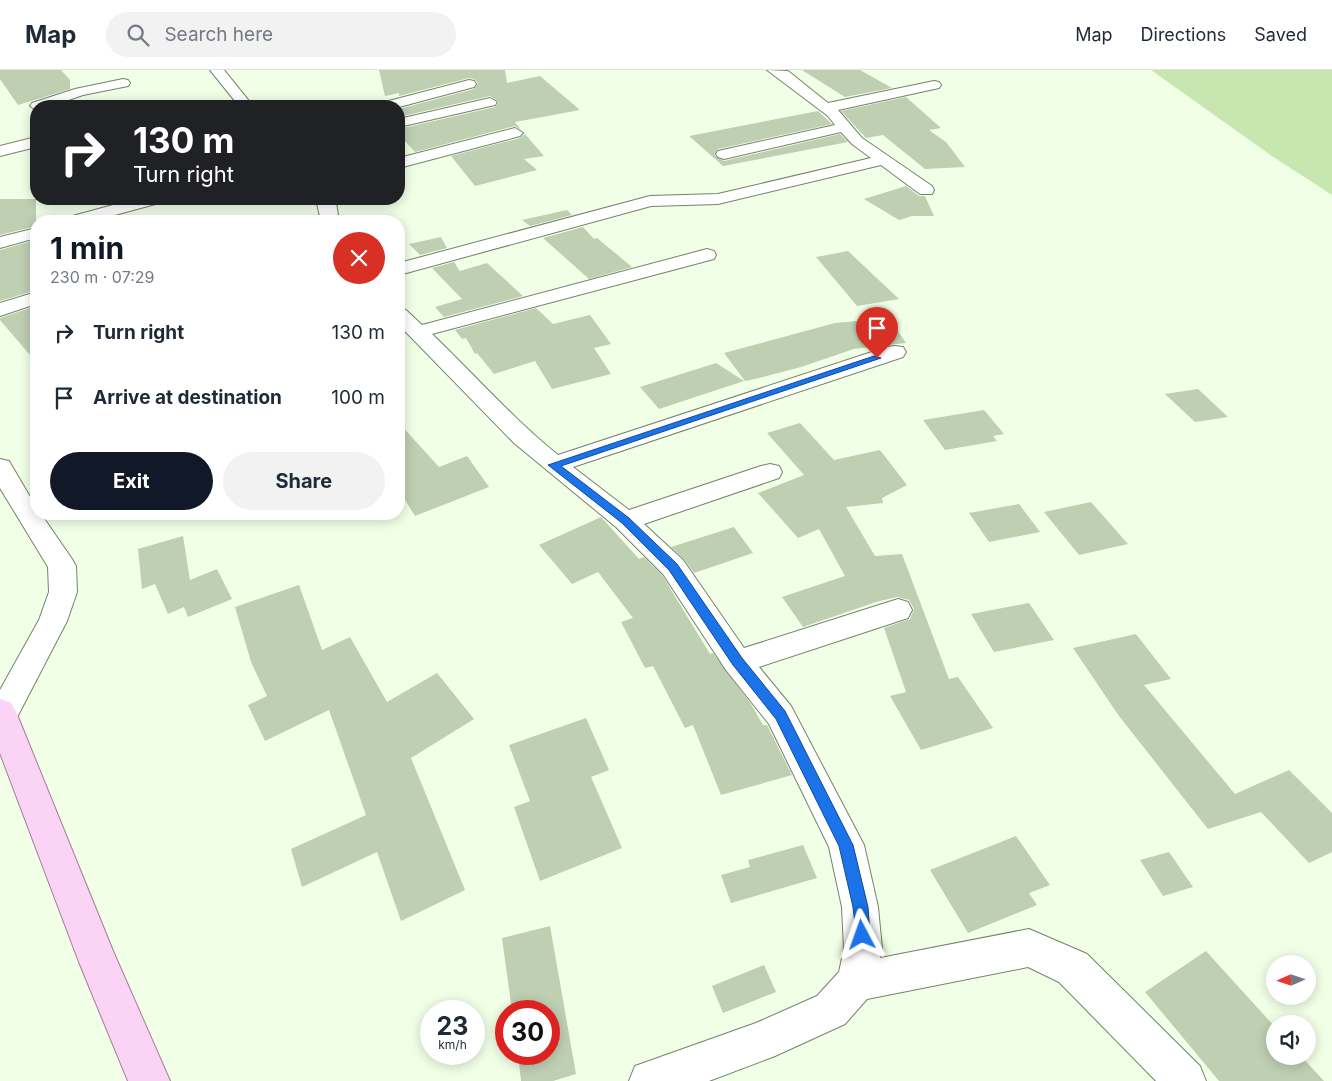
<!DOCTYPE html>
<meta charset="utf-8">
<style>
body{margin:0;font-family:Inter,sans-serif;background:#f2f2f3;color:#1f2937;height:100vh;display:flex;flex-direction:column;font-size:19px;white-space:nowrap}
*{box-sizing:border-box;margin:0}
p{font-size:16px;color:#747a83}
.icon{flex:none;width:28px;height:28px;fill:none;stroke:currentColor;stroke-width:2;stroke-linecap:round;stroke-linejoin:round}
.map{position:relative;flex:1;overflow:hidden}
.panel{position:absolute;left:30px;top:145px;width:375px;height:305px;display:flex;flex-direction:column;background:#fff;border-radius:20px;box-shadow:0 2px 12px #0003}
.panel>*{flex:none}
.hud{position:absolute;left:30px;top:30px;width:375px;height:105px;border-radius:20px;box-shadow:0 2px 12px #0003;background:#202124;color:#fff;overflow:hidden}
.needle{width:32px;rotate:267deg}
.controls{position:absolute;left:1266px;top:885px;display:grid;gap:10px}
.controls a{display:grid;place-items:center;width:50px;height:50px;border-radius:50%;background:#fff;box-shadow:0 2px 12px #0003;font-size:25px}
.speed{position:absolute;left:420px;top:930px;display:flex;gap:10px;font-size:25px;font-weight:700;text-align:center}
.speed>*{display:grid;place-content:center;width:65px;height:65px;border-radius:50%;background:#fff;box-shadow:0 2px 12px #0003;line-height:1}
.speed small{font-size:12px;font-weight:400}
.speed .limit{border:8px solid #d22;background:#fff;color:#111}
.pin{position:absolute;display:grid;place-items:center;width:42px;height:42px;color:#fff;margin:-51px -21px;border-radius:50% 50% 50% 0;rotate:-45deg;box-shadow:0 0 5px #0007}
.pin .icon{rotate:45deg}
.me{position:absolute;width:55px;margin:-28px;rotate:356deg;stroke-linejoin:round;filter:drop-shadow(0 0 4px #0008)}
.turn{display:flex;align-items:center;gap:18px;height:105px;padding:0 20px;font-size:22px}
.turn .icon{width:65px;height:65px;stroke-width:2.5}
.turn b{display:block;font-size:35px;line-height:42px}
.round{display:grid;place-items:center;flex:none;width:52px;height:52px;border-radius:26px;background:#f2f2f3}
.head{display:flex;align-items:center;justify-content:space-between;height:85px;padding:0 20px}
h1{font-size:30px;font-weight:700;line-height:38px;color:#111827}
.cta{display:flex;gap:10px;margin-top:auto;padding:10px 20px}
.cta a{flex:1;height:58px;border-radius:30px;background:#111827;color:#fff;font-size:20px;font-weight:700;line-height:58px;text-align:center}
.cta a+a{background:#f2f2f3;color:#1f2937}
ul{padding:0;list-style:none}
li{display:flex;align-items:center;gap:15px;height:65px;padding:0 20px}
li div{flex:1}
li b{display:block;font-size:19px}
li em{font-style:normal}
header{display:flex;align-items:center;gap:30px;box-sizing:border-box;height:70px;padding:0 25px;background:#fff;border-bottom:1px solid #e0e1e3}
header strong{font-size:24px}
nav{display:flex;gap:28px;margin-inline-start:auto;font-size:18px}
.search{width:350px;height:45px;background:#f2f2f3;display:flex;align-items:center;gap:12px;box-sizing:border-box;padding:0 18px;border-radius:28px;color:#747a83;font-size:19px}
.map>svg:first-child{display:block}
.green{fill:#c7e6b0}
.building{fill:#becfb2}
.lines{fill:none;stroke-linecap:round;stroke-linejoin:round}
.minor-casing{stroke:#748369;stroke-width:2}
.primary-casing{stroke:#a57c9c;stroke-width:2}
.minor{fill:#fff;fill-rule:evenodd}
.primary{fill:#fbd3f4;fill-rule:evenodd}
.route{fill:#1a73e8;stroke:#114b97}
</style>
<header>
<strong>Map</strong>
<div class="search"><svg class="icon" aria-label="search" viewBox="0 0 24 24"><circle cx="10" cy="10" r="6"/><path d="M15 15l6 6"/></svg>Search here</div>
<nav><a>Map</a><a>Directions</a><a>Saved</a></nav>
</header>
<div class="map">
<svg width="1332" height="1011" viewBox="0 0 1332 1011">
<rect width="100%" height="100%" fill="#f1ffe7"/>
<path class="green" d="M1151 0H1332V125L1269 84Z"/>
<g class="building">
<path d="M0 0H61L70 10V19L18 35 0 9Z"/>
<path d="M379 0H505L507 13 540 6 580 40 515 52 521 60 515 56 415 82 399 65V59L495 37 499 32 490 26 399 47V39L474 19 478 13 474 9 469 8 399 26V23L385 26Z"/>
<path d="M802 0H860L892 18 845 27Z"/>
<path d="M906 27 941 58 929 60 946 72 965 97 925 99 883 65 866 68 841 41Z"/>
<path d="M818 41 832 54 718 79 714 85 724 91 840 64 848 72 723 96 689 66Z"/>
<path d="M525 64 544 86 524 89 537 100 475 116 451 86 520 68Z"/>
<path d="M906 116 919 126H925L934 146H912L899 150 864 129Z"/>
<path d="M0 129H36V156L0 165Z"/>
<path d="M567 140 572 145 530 156 522 150Z"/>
<path d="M583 157 594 169 597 168 632 197 589 209 543 168Z"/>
<path d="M441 167 447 178 420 185 409 174Z"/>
<path d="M36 170V220L0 231V180Z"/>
<path d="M848 181 899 229 857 236 816 187Z"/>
<path d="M454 192 460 201 487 193 523 226 444 247 435 237 462 229 432 198Z"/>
<path d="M36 236V292L0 250V248Z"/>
<path d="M536 238 553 254 590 245 611 274 594 278 611 304 552 319 535 291 494 304 477 283 475 284 466 268 462 269 455 260Z"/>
<path d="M889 248 906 273 854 279 801 297 755 309 745 311 724 283 835 253Z"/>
<path d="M716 293 744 311 659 339 640 317Z"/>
<path d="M1198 319 1228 347 1195 352 1165 324Z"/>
<path d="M984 340 1004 364 993 366 997 371 945 380 923 350Z"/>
<path d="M399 353 439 397 467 386 489 417 415 446 399 420Z"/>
<path d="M800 353 834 390 880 380 907 415 882 428 883 433 846 437 875 486 902 484 949 609 958 607 993 658 921 680 890 626 906 622 884 558 910 549 914 539 909 530 897 527 876 532 803 557 782 527 845 506 819 459 798 468 758 423 804 405 767 363Z"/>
<path d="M1091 432 1128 474 1079 485 1044 442Z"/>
<path d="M1019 434 1040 462 989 472 969 443Z"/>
<path d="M601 447 639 489 644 487 662 505 710 584 713 583 751 634 763 655H767L792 705 721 725 693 655 685 658 653 596 645 598 621 552 633 548 598 502 572 514 539 475Z"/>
<path d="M734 457 753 483 694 503 684 489 671 477Z"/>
<path d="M183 466 190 510 217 499 232 529 188 547 184 537 168 544 155 514 142 519 138 479Z"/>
<path d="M299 515 322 580 350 567 387 632 437 603 474 649 411 688 465 820 401 851 377 782 302 817 291 779 366 745 329 640 265 671 248 635 267 626 251 592 235 537Z"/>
<path d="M1029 533 1054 570 994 582 971 544Z"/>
<path d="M1136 564 1171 609 1144 615 1235 724 1289 700 1332 743V782L1309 793 1261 742 1208 759 1119 646 1073 578Z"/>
<path d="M586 648 609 700 591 707 622 778 540 811 514 737 530 731 509 675Z"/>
<path d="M1016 766 1050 815 1029 823 1037 835 968 863 930 800Z"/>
<path d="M803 775 817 808 731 833 721 805 750 797 748 790Z"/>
<path d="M1169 782 1193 817 1163 826 1140 790Z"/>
<path d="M550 856 576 1004 553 1011H521L518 984H549V941H512L502 868Z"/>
<path d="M1206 881 1275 957V986H1301L1324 1011H1219L1145 922Z"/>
<path d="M764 895 776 922 723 943 712 916Z"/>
</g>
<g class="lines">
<g class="minor-casing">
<g id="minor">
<path d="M210 0H224L253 36H239Z"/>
<path d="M767 0 788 1 828 33 934 11 939 12 941 15 939 18 838 40 862 68 932 116 934 120 932 124H920L881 95 718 134 651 136 399 205V193L650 126 718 124 871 88 852 74 841 62 724 89 718 87 716 84 718 81 835 55 828 46Z"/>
<path d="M123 9 128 10 130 13 128 16 83 25 51 36H36V40L30 36 32 33 75 19Z"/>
<path d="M469 10 474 11 476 14 474 17 399 37 379 36 381 33Z"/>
<path d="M490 28 497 32 495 35 399 57V49Z"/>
<path d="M515 58 523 63 520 66 399 98V88Z"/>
<path d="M36 67V77L0 86V76Z"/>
<path d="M135 129H161L159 133 93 151H66L69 147Z"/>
<path d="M316 129H333L336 133 339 151H321Z"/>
<path d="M36 158V168L0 178V167Z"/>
<path d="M707 179 714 181 716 185 714 189 432 264C475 305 512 348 558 385L887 277 895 276 903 277 906 282 903 287 573 397 629 440 761 396 770 394 779 396 782 402 779 408 644 454 683 490 744 578 898 529 908 532 912 540 908 548 759 597 791 636 864 775 878 837 882 879 880 888 1029 859 1087 884 1200 996 1206 1011H1156L1059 912 1028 897 867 929 845 954 775 986 709 1011H629L635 996 756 953 817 926 839 902 844 879 842 837 829 777 769 654 726 600 663 504 616 457 514 373 399 255V238L406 240 422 255Z"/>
<path d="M36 222V234L0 246V233Z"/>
<path d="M0 389 9 391 36 437V444H41L72 489 76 496 77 522 67 551 13 655 0 658V620L39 550 49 522 48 497 0 418Z"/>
</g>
</g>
<g class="primary-casing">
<path id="primary" d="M0 629 11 633 16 642 113 881 170 1011H128L79 892 0 683Z"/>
</g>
<use href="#minor" class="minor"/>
<use href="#primary" class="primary"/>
</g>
<path class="route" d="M874 286 881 288 561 396 629 448 677 494 742 588 785 641 853 775 868 837 870 865 868 871 862 873 857 871 853 837 839 776 776 649 733 595 669 500 622 453 548 395Z"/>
</svg>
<div class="controls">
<a><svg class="needle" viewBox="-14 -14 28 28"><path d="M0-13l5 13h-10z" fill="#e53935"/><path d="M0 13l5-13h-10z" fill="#747a83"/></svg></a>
<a><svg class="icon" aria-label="sound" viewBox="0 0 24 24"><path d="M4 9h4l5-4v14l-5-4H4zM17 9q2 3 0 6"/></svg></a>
</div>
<div class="speed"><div>23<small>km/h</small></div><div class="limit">30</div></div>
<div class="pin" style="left:877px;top:288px;background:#d93025"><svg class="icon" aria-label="arrive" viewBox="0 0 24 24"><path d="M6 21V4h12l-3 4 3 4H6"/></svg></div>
<svg class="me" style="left:862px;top:865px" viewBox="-20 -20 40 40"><path d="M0-17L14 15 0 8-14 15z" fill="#1a73e8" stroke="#fff" stroke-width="4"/></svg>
<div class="hud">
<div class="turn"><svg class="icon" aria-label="right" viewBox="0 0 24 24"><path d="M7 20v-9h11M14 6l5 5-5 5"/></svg><div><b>130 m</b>Turn right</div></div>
</div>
<section class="panel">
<div class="head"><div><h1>1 min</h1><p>230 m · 07:29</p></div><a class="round" style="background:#d93025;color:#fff"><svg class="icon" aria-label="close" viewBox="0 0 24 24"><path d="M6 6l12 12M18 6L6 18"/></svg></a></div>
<ul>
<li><svg class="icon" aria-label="right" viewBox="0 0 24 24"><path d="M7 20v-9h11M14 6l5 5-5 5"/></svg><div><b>Turn right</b></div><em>130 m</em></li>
<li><svg class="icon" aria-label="arrive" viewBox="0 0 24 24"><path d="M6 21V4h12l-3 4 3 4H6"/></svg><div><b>Arrive at destination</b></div><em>100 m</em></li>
</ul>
<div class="cta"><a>Exit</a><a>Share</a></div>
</section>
</div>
